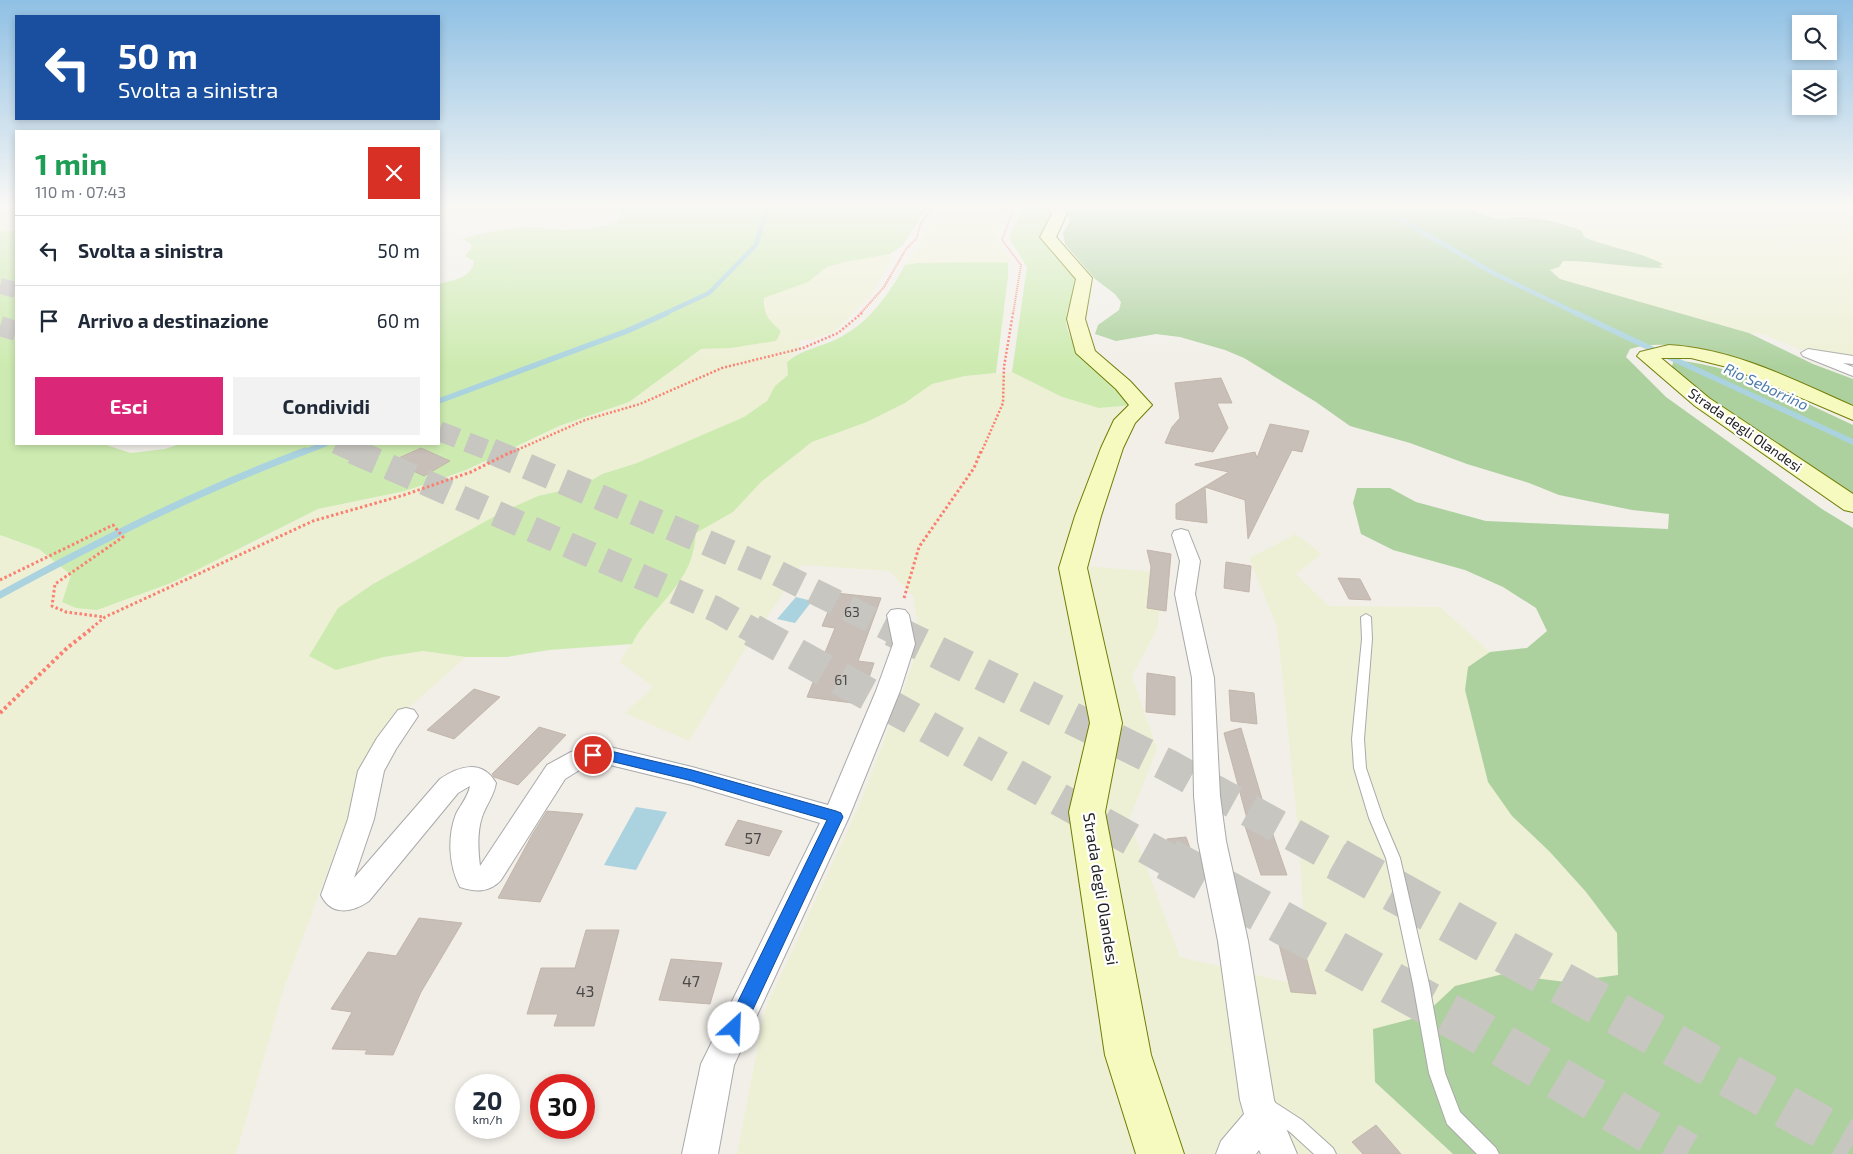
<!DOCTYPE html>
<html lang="it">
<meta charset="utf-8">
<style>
body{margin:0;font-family:"Exo 2",sans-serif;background:#f2f2f3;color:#1f2937;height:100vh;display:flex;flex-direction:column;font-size:19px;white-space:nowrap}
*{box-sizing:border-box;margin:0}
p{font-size:16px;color:#747a83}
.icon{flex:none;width:28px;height:28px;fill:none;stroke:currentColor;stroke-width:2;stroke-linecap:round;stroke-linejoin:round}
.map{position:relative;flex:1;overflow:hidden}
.drawer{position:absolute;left:15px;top:130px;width:425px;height:315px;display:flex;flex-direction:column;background:#fff;border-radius:0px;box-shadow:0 2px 8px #0003}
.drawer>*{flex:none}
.top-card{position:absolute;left:15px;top:15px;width:425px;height:105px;border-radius:0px;box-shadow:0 2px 8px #0003;background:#1a4fa0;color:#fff;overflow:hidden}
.controls{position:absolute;left:1792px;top:15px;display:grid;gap:10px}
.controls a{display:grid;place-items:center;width:45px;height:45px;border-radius:0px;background:#fff;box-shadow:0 2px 8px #0003;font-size:25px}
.speed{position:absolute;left:455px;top:1074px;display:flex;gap:10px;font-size:25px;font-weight:700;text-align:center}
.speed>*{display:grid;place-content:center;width:65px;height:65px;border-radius:50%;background:#fff;box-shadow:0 2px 8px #0003;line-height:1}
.speed small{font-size:12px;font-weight:400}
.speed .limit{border:8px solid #d22;background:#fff;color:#111}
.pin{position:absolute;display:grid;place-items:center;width:42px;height:42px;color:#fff;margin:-21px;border:2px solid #fff;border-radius:50%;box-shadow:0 1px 5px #0007}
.me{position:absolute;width:55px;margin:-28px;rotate:25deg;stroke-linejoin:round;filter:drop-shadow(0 0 4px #0008)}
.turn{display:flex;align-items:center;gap:18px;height:105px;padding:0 20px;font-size:22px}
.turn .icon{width:65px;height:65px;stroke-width:2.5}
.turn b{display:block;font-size:35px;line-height:42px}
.round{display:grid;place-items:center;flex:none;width:52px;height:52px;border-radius:0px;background:#f2f2f3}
.overview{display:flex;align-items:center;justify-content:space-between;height:85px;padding:0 20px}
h1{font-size:30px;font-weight:700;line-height:38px;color:#1e9e55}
.primary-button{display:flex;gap:10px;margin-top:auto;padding:10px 20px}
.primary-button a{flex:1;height:58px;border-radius:0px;background:#db2777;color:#fff;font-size:20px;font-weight:700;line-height:58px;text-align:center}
.primary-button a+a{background:#f2f2f3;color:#1f2937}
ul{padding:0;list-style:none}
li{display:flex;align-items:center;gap:15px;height:70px;padding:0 20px;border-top:1px solid #e0e1e3}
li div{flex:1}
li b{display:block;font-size:19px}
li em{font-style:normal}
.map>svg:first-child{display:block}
.farmland{fill:#eef0d5}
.grass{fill:#cdebb0}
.forest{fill:#add19e}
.water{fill:#aad3df}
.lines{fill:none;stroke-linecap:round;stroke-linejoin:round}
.stream-far2{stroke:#aad3df;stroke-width:4.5}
.stream-far1{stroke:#aad3df;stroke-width:5.5}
.stream{stroke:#aad3df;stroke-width:7}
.building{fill:#c7bfb8;stroke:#c4b6ab}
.highway-tunnel-far4{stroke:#c8c6c1;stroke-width:16;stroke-dasharray:16 8;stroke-linecap:butt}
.highway-tunnel-far3{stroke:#c8c6c1;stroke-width:20;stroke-dasharray:20 10;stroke-linecap:butt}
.highway-tunnel-far2{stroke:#c8c6c1;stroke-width:26;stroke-dasharray:26 13;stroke-linecap:butt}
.highway-tunnel-far1{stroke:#c8c6c1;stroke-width:33;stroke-dasharray:33 17;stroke-linecap:butt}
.highway-tunnel{stroke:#c8c6c1;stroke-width:43;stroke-dasharray:43 21;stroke-linecap:butt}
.lane-casing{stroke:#a9a9a9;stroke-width:2}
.street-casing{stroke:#a9a9a9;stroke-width:2}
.secondary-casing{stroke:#707d05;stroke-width:2}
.path-far3{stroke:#fa8072;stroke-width:2;stroke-dasharray:1 1;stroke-linecap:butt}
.path-far2{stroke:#fa8072;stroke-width:2.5;stroke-dasharray:2 2;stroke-linecap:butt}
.path-far1{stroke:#fa8072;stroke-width:3;stroke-dasharray:2.5 2.5;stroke-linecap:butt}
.path{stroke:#fa8072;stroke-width:4;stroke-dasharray:3 3;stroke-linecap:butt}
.lane{fill:#fff;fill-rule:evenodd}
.street{fill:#fff;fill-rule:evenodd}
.secondary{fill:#f7fabf;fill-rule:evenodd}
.route{fill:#1a73e8;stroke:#114b97}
.labels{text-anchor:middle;stroke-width:4.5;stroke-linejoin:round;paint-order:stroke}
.far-street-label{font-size:14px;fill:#222;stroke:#fff}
.number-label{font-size:14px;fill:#4b4948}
.far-water-label{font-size:15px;font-style:italic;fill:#4a7aab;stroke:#fff}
.near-number-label{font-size:16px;fill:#4b4948}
.street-label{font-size:16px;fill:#222;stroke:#fff}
</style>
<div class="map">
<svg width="1853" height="1154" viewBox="0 0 1853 1154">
<rect width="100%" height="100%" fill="#f2efe9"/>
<g class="farmland">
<path d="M0 205H16V230L0 232Z"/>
<path d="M941 205H1003L1006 215 999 227 998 243 1012 261 1008 263 975 264 918 263 905 265 921 242 928 226Z"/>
<path d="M1457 205H1853V369L1762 334 1749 333 1560 279 1549 270 1563 261 1607 263 1642 268H1662L1659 266 1662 264 1652 259 1603 245 1584 237 1520 217 1503 220 1484 215Z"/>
<path d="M890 254 892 260 870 296 834 332 810 340H800L799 348 787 362 788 375 775 386 767 401 744 417 637 463 602 474 582 486 538 496 504 511 373 584 338 608 327 628 384 657 423 651 466 657 376 737 342 833 284 988 236 1154H0V535L39 549 72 575 62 602 248 546 318 509 405 491 432 482 466 470 559 426 629 402 701 349 760 344 781 331 770 322 763 309 764 298 792 288 818 275 826 267 845 262Z"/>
<path d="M1012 372 1062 397 1099 408 1134 405 1064 564 1166 573 1157 629 1132 676 1157 749 1129 820 1180 957 1308 987 1298 829 1277 627 1249 558 1296 534 1322 554 1296 574 1329 606 1440 607 1490 652 1468 667 1512 816 1550 852 1586 892 1617 933 1618 975 1566 982 1503 974 1375 1082 1453 1154H737L765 1010 861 801 904 688 920 641 913 596 889 571 802 565 739 659 689 741 625 713 653 687 620 662 639 629 683 575 693 554 696 533 733 512 761 482 812 442 867 422 905 403 932 384 965 376Z"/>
</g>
<g class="grass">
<path d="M610 205H929L902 246 890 254 845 262 827 267 808 282 764 298C763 314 769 321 781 331L776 341 731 348 701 349 629 402 559 426 466 470 432 482 405 491 318 509 171 583 97 610 76 608 62 602 71 575 39 549 0 535V232L16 230V444H107L109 446 131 453 165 449 180 444H439V284C453 280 472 278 474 261L465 256 471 249V244L462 239C484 233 507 228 530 227 543 226 553 230 565 230 583 230 601 227 618 222L620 216 617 211Z"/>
<path d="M1017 205H1043L1054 213 1046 225 1041 238 1050 247 1076 278C1075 283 1076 289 1074 294 1071 303 1066 309 1066 319 1066 351 1112 385 1134 405L1099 408 1062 397 1012 372 1027 267 1009 238 1020 214Z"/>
<path d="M997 262 1008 263V276L996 373 965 376 932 384 905 403 867 422 812 442 761 482 733 512 696 533C695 539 695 546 693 552 685 588 648 612 632 644L549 650 507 657H466L423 651 384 657 336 670 309 656 338 608 373 584 504 511 538 496 582 486 602 474 637 463 744 417 767 401 775 386 788 375 787 362C802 349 822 347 839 338 870 322 889 294 905 265L918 263Z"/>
</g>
<g class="forest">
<path d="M1063 205H1457C1472 210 1486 217 1502 219 1508 220 1514 217 1521 217 1541 218 1564 223 1582 231L1584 237C1610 248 1638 251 1663 264L1659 266 1664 268C1630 268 1597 261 1563 261L1559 267 1550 270 1560 279 1749 333 1813 364 1853 379V410C1823 398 1793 386 1763 375 1721 358 1676 335 1630 349L1626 357 1666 397 1822 509 1853 528V1154H1453L1375 1082 1373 1029 1423 1016 1455 986 1503 974 1566 982 1618 975 1617 933 1586 892 1550 852 1512 816 1488 782 1465 690 1468 667 1490 652 1527 648 1547 631 1536 608 1503 587 1465 570 1393 550 1361 534 1353 503 1357 488H1390L1416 502 1486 521 1668 529 1669 514 1632 510 1559 495 1529 483 1467 464 1410 443 1350 426 1316 402 1244 358 1225 350 1180 337 1156 334 1116 341 1095 334 1098 325 1119 310 1121 302 1115 294 1095 279 1065 244 1063 233 1070 221 1066 208Z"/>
<path d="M1674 360C1741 366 1793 398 1853 425V495L1691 385 1671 369Z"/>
</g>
<g class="water">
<path d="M796 597 812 601 795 623 777 619Z"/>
<path d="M636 807 667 812 636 870 604 865Z"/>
</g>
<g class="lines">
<g class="stream-far2">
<path d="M1375 205 1497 275 1578 314"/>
<path d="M664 314 709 293 756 245 768 205"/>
</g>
<g class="stream-far1">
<path d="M1576 313 1652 349"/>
<path d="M1667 356 1853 442"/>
<path d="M439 401 627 331 667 313"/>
<path d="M302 453 325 444"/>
</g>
<path class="stream" d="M0 595C99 541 200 490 305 451"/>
</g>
<g class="building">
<path d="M1221 378 1232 403H1217L1228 428 1213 452 1165 443 1172 427 1180 418 1175 383Z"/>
<path d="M1270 424 1309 431 1302 452 1292 450 1248 539 1245 500 1205 487 1207 523 1176 519V504L1229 472 1195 465V464L1255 452 1257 458Z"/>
<path d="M421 448 450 461 424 476 392 461Z"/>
<path d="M1147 550 1171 554 1166 611 1147 608 1151 567Z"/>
<path d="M1226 562 1251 566 1249 592 1224 588Z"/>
<path d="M1338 578 1360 579 1371 600 1349 599Z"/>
<path d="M836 593 881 598 858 661 874 663 860 704 807 697 835 628 822 626Z"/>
<path d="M1147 673 1175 677V715L1146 712Z"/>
<path d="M474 689 500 697 454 739 427 730Z"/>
<path d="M1229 690 1254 693 1257 724 1231 721Z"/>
<path d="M539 727 566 735 518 785 494 777 492 774Z"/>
<path d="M1241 728 1270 826 1287 875H1261L1245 826H1249L1224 733Z"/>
<path d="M547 811 583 814 540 902 498 898 532 835Z"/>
<path d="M738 820 782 831 769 856 725 845Z"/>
<path d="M1186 837 1199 873 1179 875 1167 839Z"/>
<path d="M419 918 462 923 421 992 393 1055 365 1054 367 1050 332 1049 352 1012 331 1009 368 952 396 956Z"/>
<path d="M586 930H619L594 1026H554L558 1014H527L541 968H575Z"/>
<path d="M1277 936 1301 938 1316 994 1291 992Z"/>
<path d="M671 959 722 963 710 1004 659 1000Z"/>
<path d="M1376 1125 1401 1154H1363L1352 1142Z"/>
</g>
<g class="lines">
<path class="highway-tunnel-far4" d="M0 286 16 290"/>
<g class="highway-tunnel-far3">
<path d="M0 326 16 331"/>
<path d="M439 431 495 453"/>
<path d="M336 444 356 453"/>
</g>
<g class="highway-tunnel-far2">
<path d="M353 451 715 609 754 631"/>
<path d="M491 451 771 570 894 631"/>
</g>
<g class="highway-tunnel-far1">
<path d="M752 630 1169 860"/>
<path d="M892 630 1167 765 1339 860"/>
</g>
<g class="highway-tunnel">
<path d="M1167 859 1471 1027 1687 1154"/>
<path d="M1337 859 1853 1144"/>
</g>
<g class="lane-casing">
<g id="lane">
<path d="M1366 614 1371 617 1372 639 1364 739 1366 768 1383 818 1400 858 1429 984 1445 1073 1460 1112 1496 1148 1499 1154H1477L1447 1124 1429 1073 1413 984 1386 858 1369 818 1354 768 1352 739 1362 639 1361 617Z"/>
<path d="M1271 1100 1302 1120 1333 1148 1336 1154H1314L1290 1132 1265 1115 1262 1109 1265 1103Z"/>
</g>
</g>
<g class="street-casing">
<g id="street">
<path d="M1808 349 1853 356V364L1843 363 1853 367V376L1803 356 1801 353Z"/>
<path d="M1181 529 1188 531 1200 561 1195 594 1214 678 1220 796 1226 841 1248 941 1274 1100 1297 1154H1261L1259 1150 1256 1154H1216L1221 1141 1244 1114 1240 1100 1218 941 1198 841 1194 796 1192 678 1175 594 1180 561 1172 535 1174 531Z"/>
<path d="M898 609 905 610 909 615 915 644 900 691 849 817 734 1065 718 1154H682L701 1064 820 823 692 785 606 764 586 766 565 779 501 880C489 893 475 892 460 887 449 866 447 837 456 814 461 804 468 797 470 786L458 793 369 901C352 913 331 916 321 895L348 819 358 771 377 738 398 710 406 708 414 710 418 716 396 749 384 771 374 819 354 878 440 779C459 766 482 759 496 783 494 796 486 805 482 817 477 832 478 850 480 866L547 765 571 752 586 748 606 746 692 767 828 805 876 691 893 644 887 615 891 610Z"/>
</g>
</g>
<g class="secondary-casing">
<g id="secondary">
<path d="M1043 205H1059L1067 213 1056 237 1092 278 1085 319 1095 351 1130 381 1152 405 1135 423 1123 448 1101 516 1087 568 1122 723 1105 812 1151 1055 1184 1154H1136L1105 1055 1069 812 1090 723 1059 568 1075 516 1101 448 1114 420 1129 405 1116 389 1076 353 1067 319 1076 279 1040 237 1052 214Z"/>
<path d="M1669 345C1735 349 1794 380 1853 406V420L1731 368 1691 358H1661L1709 398 1853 494V512L1844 510 1695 406 1637 356 1640 352Z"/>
</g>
</g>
<g class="path-far3">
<path d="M1009 205 1012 213 1002 240 1021 265 1013 314"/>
<path d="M860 314 884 287 906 249 917 238 920 225 934 205"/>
</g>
<g class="path-far2">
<path d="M510 453 585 420 640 404 722 368 803 348 838 333 862 313"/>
<path d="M981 453 1003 403 1004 367 1013 313"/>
</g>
<g class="path-far1">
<path d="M0 580 113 525 123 537 55 584 52 606 66 612 104 617"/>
<path d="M904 598 919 547 974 468 981 451"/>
<path d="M88 631 105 617 313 521 404 495 471 472 513 451"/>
</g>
<path class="path" d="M0 713 67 648 90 630"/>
<use href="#lane" class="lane"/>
<use href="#street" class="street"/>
<use href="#secondary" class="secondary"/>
</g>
<linearGradient id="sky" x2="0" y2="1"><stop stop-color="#8fc0e4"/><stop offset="0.56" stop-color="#f9f8f5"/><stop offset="1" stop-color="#f9f8f5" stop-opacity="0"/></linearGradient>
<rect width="1853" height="367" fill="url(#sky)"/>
<path class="route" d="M593 750H606L692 770 836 811 841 813 843 817 741 1035 734 1037 728 1035 725 1028 827 820 692 781 606 760 588 758 586 755 588 751Z"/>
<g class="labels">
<g class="far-street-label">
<text transform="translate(1745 430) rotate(35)" y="5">Strada degli Olandesi</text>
</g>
<g class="number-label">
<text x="852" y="617">63</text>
<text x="841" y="685">61</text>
</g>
<g class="far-water-label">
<text transform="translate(1766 387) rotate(25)" y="5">Rio Seborrino</text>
</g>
<g class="near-number-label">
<text x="753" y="844">57</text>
<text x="691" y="987">47</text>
<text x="585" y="997">43</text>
</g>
<g class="street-label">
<text transform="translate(1101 889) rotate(81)" y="6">Strada degli Olandesi</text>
</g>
</g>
</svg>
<div class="controls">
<a><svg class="icon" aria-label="search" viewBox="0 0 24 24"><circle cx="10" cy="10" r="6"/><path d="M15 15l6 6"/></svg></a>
<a><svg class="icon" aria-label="layers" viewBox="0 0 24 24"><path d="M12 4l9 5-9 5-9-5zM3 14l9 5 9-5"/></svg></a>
</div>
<div class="speed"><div>20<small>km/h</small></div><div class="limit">30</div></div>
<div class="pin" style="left:593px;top:755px;background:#d93025"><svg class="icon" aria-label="arrive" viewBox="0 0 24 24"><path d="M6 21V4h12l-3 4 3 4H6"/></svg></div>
<svg class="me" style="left:734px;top:1028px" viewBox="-20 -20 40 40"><circle r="19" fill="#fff"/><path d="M0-13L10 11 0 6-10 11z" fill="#1a73e8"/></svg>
<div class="top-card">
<div class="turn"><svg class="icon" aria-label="left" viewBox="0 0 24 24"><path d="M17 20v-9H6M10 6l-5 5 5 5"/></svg><div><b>50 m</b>Svolta a sinistra</div></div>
</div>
<section class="drawer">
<div class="overview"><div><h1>1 min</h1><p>110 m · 07:43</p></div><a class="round" style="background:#d93025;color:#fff"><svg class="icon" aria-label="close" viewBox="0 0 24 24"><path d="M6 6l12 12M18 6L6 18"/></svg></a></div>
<ul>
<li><svg class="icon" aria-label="left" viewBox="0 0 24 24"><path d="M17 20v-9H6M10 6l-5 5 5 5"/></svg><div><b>Svolta a sinistra</b></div><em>50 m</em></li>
<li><svg class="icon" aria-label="arrive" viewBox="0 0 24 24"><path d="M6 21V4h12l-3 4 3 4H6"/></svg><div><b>Arrivo a destinazione</b></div><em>60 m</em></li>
</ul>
<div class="primary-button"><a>Esci</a><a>Condividi</a></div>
</section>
</div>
